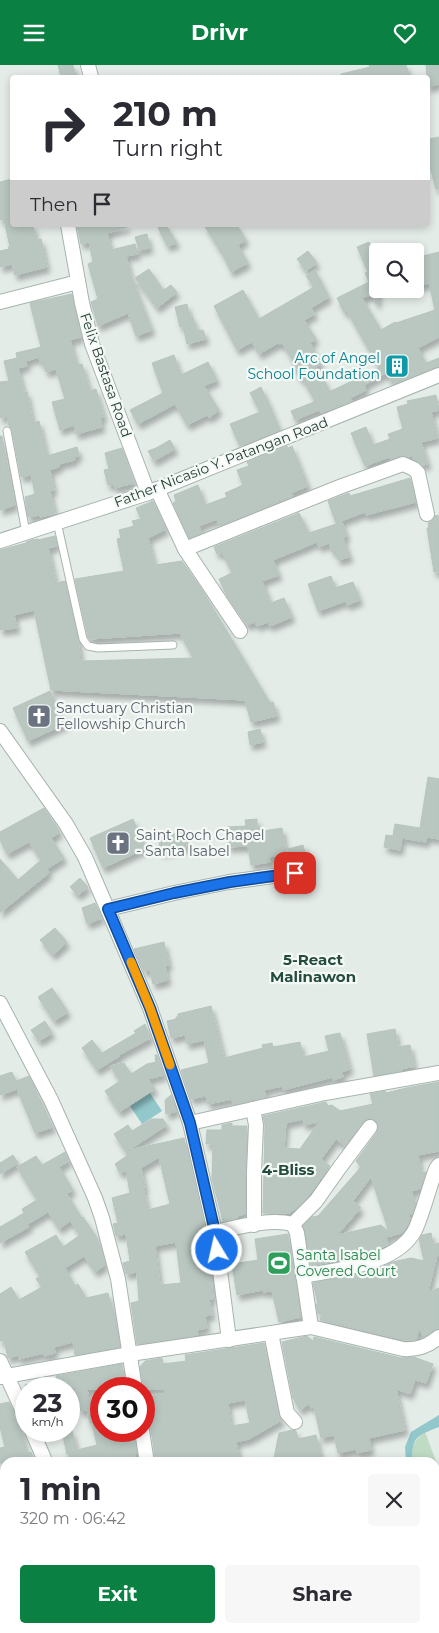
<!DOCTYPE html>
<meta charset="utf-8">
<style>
body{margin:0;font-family:Montserrat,sans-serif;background:#f7f7f7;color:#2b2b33;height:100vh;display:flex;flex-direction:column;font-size:19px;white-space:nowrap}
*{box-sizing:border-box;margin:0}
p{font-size:16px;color:#7c7c81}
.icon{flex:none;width:28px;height:28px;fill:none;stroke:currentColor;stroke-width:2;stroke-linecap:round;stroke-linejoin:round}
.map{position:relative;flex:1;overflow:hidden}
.details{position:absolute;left:0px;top:1392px;width:440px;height:176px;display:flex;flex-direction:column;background:#fff;border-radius:15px 15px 0 0;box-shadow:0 2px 8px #0003}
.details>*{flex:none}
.hud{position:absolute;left:10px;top:10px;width:420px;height:152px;border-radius:5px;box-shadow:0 2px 8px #0003;background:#fff;color:#2b2b33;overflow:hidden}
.fabs{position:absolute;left:369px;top:178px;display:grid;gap:10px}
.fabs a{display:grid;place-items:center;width:55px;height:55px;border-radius:5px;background:#fff;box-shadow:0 2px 8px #0003;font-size:25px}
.speed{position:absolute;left:15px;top:1312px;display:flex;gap:10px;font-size:25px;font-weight:700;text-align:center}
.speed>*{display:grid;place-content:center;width:65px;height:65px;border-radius:50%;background:#fff;box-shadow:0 2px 8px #0003;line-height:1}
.speed small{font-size:12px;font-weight:400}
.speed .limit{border:8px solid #d22;background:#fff;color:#111}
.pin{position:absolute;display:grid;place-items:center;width:42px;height:42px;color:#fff;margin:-21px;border-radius:10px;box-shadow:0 2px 8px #0006}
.me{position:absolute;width:55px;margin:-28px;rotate:351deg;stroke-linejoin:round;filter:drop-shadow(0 0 4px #0008)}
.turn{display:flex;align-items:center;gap:18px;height:105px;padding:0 20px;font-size:22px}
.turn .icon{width:65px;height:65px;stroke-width:2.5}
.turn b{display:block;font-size:35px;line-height:42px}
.then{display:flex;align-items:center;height:48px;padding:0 20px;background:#0003;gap:10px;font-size:19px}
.round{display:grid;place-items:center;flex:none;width:52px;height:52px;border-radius:5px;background:#f7f7f7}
.head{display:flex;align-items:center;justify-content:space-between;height:85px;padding:0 20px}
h1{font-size:30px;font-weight:700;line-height:38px}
.action{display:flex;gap:10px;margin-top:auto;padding:10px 20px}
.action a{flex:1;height:58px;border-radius:5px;background:#0b8043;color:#fff;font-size:20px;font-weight:700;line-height:58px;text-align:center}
.action a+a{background:#f7f7f7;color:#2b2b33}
header{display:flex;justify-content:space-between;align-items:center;height:65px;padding:0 20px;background:#0b8043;color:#fff;font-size:22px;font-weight:700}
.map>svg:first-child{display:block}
.green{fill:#bfdbc4}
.water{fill:#92c7cb}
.building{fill:#bac7c1;stroke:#b7c5be;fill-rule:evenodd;filter:url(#shadow)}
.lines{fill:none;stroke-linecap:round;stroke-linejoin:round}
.service-casing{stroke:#a7b4ae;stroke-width:9}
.minor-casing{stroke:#a7b4ae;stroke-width:16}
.tertiary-casing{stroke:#a7b4ae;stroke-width:17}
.secondary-casing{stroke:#a3b7ae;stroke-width:17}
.service{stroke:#fff;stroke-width:7}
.minor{stroke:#fff;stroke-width:14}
.tertiary{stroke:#fff;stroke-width:15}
.secondary{stroke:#fff;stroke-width:15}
.route-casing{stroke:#114b97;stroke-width:12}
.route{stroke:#1a73e8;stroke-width:9}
.slow{stroke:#f59e0b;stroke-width:9}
.labels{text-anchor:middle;stroke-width:4.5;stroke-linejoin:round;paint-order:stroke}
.culture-label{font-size:14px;fill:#0d838f;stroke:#f4f9f6;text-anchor:end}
.street-label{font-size:14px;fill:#253c34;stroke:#f4f9f6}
.worship-label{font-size:14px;fill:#5b616d;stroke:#f4f9f6;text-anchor:start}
.leisure-label{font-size:14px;fill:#27864d;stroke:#f4f9f6;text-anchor:start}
.neighbourhood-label{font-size:15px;font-weight:bold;fill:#234c3f;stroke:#f4f9f6}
</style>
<header><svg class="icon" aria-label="menu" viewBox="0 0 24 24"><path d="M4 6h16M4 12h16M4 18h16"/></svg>Drivr<svg class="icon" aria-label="heart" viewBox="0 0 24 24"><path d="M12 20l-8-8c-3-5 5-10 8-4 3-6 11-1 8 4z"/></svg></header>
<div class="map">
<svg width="439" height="1568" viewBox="0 0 439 1568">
<defs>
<filter id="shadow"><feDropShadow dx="3" dy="5.5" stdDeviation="2.5" flood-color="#0004"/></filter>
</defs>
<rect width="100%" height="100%" fill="#e4ece8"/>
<g class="green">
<path d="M425 1367 439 1404V1435L435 1436V1398H412C412 1381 412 1378 425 1367Z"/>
<path d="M435 1538H439V1568H290V1564H435Z"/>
</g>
<g class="water">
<path d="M150 1028 162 1046 142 1059 130 1041Z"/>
<path d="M439 1350V1362C416 1371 412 1372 412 1397H406L405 1382 411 1367Z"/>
</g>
<g class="building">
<path d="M58 0H73L76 12H61Z"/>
<path d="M369 0H406L410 12H341V9L370 2Z"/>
<path d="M426 0H439V19L428 22Z"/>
<path d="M439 72V124H436L429 98 428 99V74Z"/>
<path d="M12 114V160H33L36 175 41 174 47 202 15 210 12 199 0 202V186L9 184 8 182H10L4 154 0 155V117Z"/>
<path d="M77 160H127V162L107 168 111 185 135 179 138 189 126 191 131 211 152 265 136 271 128 248 98 261 91 237 98 234 88 199 93 197 89 177 81 179Z"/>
<path d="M157 160H166L177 178 167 181Z"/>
<path d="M204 160H237L246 175 238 180 248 198 231 207 224 192Z"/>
<path d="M147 169 150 183 139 185 135 172Z"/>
<path d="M369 177 372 183 378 180V238L376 239 373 229 362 233 381 265 395 257 396 258 435 245 429 218 418 221 415 209V193L439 187V272L418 283 426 298 439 293V301L393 319 386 308 364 320 366 325 350 333 352 336 321 348 319 345 295 355 291 346 314 337V334L302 313 300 314 292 300 295 299 282 278 280 280 278 278 259 289 252 277 237 285 214 241 243 225 259 254 314 222 306 211 315 205 329 232 311 243 315 249 304 255 316 274 310 278 321 299 316 302 330 326H331L379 303 347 246 344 247 337 233 369 217 365 208 368 207 357 182Z"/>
<path d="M308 186 317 198 306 206 297 194Z"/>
<path d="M149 204 162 223 164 225 171 220 177 227 157 243 135 213Z"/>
<path d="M72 229 81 272 70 275 77 300 82 299 90 326 96 324 104 352 100 353 102 362 76 369 74 360 60 365 52 337 65 334 56 304 46 307 43 297 40 298 39 292 26 296 27 301 18 303 24 327H27L33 358 39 356 47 391 77 382 79 391 74 392 75 395 59 399V402L50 405 54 425 50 426 55 449 40 452V450L28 452 25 432 35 429 31 410 21 412 12 365 9 361 7 351 0 353V317L9 316 4 296 17 293 16 288 41 282 30 238Z"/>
<path d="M187 239 190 252 192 251 198 266 203 265 206 274 187 279 183 261 180 262 175 242Z"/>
<path d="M174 290 181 310 208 297 217 315 204 321 219 345 209 353 207 350 187 360 175 339 138 359 130 345 163 328 152 298Z"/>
<path d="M261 322 269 339 280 365 240 381 230 359 260 347 250 328Z"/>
<path d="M436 330 439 345 431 347 438 373 421 377 428 399 423 400 413 394 412 391 408 392 401 391 390 394 389 392 365 401 351 368 366 362 373 380 390 374 388 369 403 364 397 342 408 339 407 336Z"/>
<path d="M0 371H2L15 440 0 445Z"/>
<path d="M170 375 175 384 154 396 148 386 156 383Z"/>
<path d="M287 381 288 383 292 381 308 421 291 428 293 431 219 461 217 454 199 461 202 468 189 473 173 438 176 436 174 430 198 420 205 440 227 432 225 428 243 420 237 405 249 401 247 397Z"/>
<path d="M122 383 134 418 115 423 114 419 108 420 104 405 109 404 105 388Z"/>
<path d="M410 413 416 437 366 450 365 447 336 458 328 436 349 428 350 431Z"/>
<path d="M153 436 166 464 148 473 155 500 182 496 202 525 270 638 273 637 277 651 251 657 245 635 51 625 34 545 14 550 17 563 0 565V485L26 478V477L31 475 38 474V475L55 471 57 481 48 483 56 518 65 516 78 575 81 596 193 593 180 568 90 574 88 572 75 514 124 506 117 474 121 473 119 465 134 461 132 456 141 454 136 443Z"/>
<path d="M299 448 309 468 342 457 347 471 343 473 350 492 338 495 335 486 332 487 329 478 319 482 317 477 273 495 279 510 262 516 271 538 284 533 292 552 270 561 268 557 257 561 255 557 247 560 227 531 219 514 232 508 222 487 217 489 214 482Z"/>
<path d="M438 450 439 460V507H434L427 463H429L428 458 432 456 435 451Z"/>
<path d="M331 511 335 523 353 517 360 535 347 540 346 536 318 546 308 519Z"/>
<path d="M50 626 65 659 28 676 13 643Z"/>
<path d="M260 664 263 677 250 680 248 667Z"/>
<path d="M428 712 439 714V774L427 772 426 777 402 773 400 785 384 782 386 770 393 771 395 759 420 763Z"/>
<path d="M44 743 60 767 51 773 64 793 47 804 49 808 0 848V794L18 815 41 795 29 777 7 789 0 775V767Z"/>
<path d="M133 754 146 783 103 803 90 773Z"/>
<path d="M257 754V767L282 763 286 789 269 792 270 797 251 800 248 781 228 782 227 762 246 761 245 755Z"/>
<path d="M184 767 186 782 161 787 158 772Z"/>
<path d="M303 780 306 792 291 796 288 784Z"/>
<path d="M80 813 88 822 78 830 70 822Z"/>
<path d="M95 838 102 853 87 859 82 843Z"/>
<path d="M55 863 67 877 53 890 40 875Z"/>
<path d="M164 877 169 900 165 901 168 915 153 919 150 905 144 906 134 884Z"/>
<path d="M52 923 68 947 54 956 38 932Z"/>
<path d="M211 941 224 993 263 983 262 980 272 978 273 982 300 977 303 992 329 986 325 971 340 968 350 1004 342 1007 343 1012 333 1015V1012L283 1025 282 1021 264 1025 266 1032 233 1040 232 1034 208 1039 206 1031 191 1034 181 1005 209 998 204 975 187 979 185 970 171 973 167 956 176 954V952H178V949Z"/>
<path d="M45 956 52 968 39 976 31 965Z"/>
<path d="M145 959 151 973 119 990 120 991 97 1005 82 983 92 975 102 988 136 968 134 966Z"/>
<path d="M395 964 398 982 410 980 414 1002 402 1003V1006L374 1011 367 969Z"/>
<path d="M155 990H157L164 1010 148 1014 155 1024 119 1047 105 1026 120 1016 110 1001 124 998 131 1009 147 999 156 997Z"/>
<path d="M12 1007 16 1016 29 1011 53 1062 35 1068 17 1024 0 1030V1011Z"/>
<path d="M439 1017V1086L418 1090 421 1108 426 1107 420 1124 411 1126 416 1139 412 1149 409 1150 410 1154 408 1159 402 1168 386 1172 388 1180 364 1190 311 1201 303 1161 312 1152 318 1151 361 1102 356 1096 377 1067 378 1059 375 1055 371 1053 366 1054 345 1081 336 1074 321 1094 330 1101 309 1130 298 1142 289 1148H263L265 1060 263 1051 326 1037 328 1041 332 1040 340 1046 373 1039 370 1029 385 1026 386 1028 406 1023ZM303 1054 304 1060 319 1057 300 1084 284 1083 286 1058ZM371 1112 389 1167 381 1160 337 1170 361 1143 353 1136Z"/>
<path d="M171 1030 177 1046 166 1049 165 1035Z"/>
<path d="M151 1054H163L167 1060 129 1085 184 1073 204 1158 205 1161 200 1163 205 1186H209L213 1234H209L212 1250 205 1251 207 1263 197 1265 198 1270 137 1279 131 1238 139 1236 137 1207 126 1209 123 1198 130 1196 126 1169 116 1171 113 1159 118 1158 112 1133 130 1128 126 1105 120 1108 115 1099 128 1090 114 1069 128 1060 132 1066ZM159 1092 170 1139 148 1145 143 1123H145L141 1103ZM176 1177 181 1218 160 1220 155 1181Z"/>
<path d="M232 1058V1061H247L245 1149 237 1151V1153L223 1156 212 1114 213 1079H206L207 1065H222V1060Z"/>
<path d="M65 1087 69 1096 59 1102 73 1125 67 1128 68 1131 82 1153 83 1152 98 1174 96 1175 100 1180 105 1200 95 1207 84 1191 65 1203 75 1221 78 1219 86 1233 108 1228 111 1243 113 1242 120 1282 75 1290 73 1277 54 1282 55 1288 44 1291V1288L19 1294V1290L8 1293 4 1275 0 1276V1229L11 1222 19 1235 42 1222 36 1214 40 1211 25 1187 56 1170 63 1182 80 1170 70 1156 59 1164 48 1147 28 1159 29 1162 0 1178V1162L24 1148 22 1144 37 1135 17 1102 36 1091 42 1100Z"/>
<path d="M13 1090 18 1098 0 1109V1098Z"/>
<path d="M431 1168 433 1180 439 1178V1190L437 1191 428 1227 439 1223V1263L424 1272 419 1264 416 1275H404L320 1255 322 1248 318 1249 316 1239H318L313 1218 368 1207 392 1197 411 1193 424 1196 419 1174 422 1170Z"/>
<path d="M288 1169 301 1252 279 1257 272 1226 263 1227V1225L237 1230 232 1199 258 1195 255 1174Z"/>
<path d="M307 1271 313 1276 314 1272 401 1293 414 1292 433 1299 426 1318 415 1315 410 1329 396 1324 405 1365 369 1373 371 1385 357 1388 356 1384 338 1388 334 1370 321 1373 314 1342 311 1343 309 1339 300 1345 293 1333 282 1277Z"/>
<path d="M264 1278 278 1350 282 1355 249 1374 236 1377 240 1398H156L151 1365 146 1359 144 1333 165 1328 164 1324H144L140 1302 145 1296 162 1293 163 1299 186 1296 185 1290ZM245 1335 250 1358 231 1361 228 1338Z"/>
<path d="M122 1299 126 1324H87L91 1344 80 1346 75 1323 25 1324V1320L57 1313 56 1311Z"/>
<path d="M9 1337 19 1358 27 1388 31 1387 35 1396 27 1398H0V1383L5 1382 0 1362V1339Z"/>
<path d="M101 1342V1366H133L137 1388H135L136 1398H71L69 1389H67L62 1366H72L77 1385 97 1380 92 1358H90L87 1345Z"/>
<path d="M292 1365 296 1366 298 1374 316 1370 322 1398H273L279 1368Z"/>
</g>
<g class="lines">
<g class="service-casing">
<g id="service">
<path d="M7 366 26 468"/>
<path d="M57 457 83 574 88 581 98 583 173 580"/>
<path d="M435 1523 439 1522"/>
<path d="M275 1564 276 1568"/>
</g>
</g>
<g class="minor-casing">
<g id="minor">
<path d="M88 0 91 12"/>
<path d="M68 160 82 238 92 279 148 428"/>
<path d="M0 237 78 217"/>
<path d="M157 424 185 484 342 421 403 399 414 404 418 408 427 449"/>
<path d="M0 476 148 428 439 310"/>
<path d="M185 484 240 566"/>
<path d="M0 666 66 759 85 792 150 943 190 1058 215 1167 229 1275"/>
<path d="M108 844 174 828 229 817 295 808"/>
<path d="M0 938 51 1035 95 1133 102 1153 118 1214 135 1324"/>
<path d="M253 1044 256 1060 254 1107V1160"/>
<path d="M190 1058 325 1028 439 1008"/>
<path d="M293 1159 316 1136 340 1102 370 1062"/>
<path d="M215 1167C239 1162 269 1153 293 1159L297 1168 311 1262"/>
<path d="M303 1211C338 1204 399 1200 416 1163 424 1144 429 1123 436 1104L439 1100"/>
<path d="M271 1268 287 1348 295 1357"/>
<path d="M0 1296 26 1353"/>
<path d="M0 1312 130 1289 311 1262 403 1284C418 1285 428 1281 439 1272"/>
<path d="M32 1366 46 1398"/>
<path d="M142 1366 147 1398"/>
<path d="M124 1568 146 1564"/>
</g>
</g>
<g class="tertiary-casing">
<path id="tertiary" d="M119 1564 121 1568"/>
</g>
<g class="secondary-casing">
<g id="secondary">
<path d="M435 1443 439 1442"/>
<path d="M0 1473 5 1474"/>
</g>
</g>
<use href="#service" class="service"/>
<use href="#minor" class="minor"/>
<use href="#tertiary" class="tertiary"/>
<use href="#secondary" class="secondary"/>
</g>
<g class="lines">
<g class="route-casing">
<path id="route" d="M217 1185 215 1167 190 1058 150 943 108 844 174 828 230 817 295 808"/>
</g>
<use href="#route" class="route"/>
<path class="slow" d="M131 897 150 943 170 1000"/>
</g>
<defs>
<g id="building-square" transform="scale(1.25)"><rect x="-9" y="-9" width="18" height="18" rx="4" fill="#0f9aa8" stroke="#f4f9f6"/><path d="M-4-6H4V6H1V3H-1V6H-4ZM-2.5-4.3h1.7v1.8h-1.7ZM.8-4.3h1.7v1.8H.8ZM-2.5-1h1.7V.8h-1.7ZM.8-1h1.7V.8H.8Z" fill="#fff"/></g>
<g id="church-square" transform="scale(1.25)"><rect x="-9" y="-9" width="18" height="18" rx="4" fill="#6b7280" stroke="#f4f9f6"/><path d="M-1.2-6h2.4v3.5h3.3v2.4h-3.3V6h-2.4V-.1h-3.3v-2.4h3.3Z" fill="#fff"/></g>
<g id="stadium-square" transform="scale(1.25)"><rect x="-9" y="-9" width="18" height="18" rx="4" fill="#2e9e5b" stroke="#f4f9f6"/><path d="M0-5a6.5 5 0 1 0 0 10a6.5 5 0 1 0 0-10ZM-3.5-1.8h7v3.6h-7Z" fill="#fff"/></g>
</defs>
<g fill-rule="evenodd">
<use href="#building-square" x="397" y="301"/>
<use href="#church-square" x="39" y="651"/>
<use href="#church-square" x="118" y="778"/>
<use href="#stadium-square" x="279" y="1198"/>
</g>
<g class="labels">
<g class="culture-label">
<text x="380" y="298">Arc of Angel<tspan x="380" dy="16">School Foundation</tspan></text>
</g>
<g class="street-label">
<text transform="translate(106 310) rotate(71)" y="5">Felix Bastasa Road</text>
<text transform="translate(221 397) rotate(-21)" y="5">Father Nicasio Y. Patangan Road</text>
</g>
<g class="worship-label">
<text x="56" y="648">Sanctuary Christian<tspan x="56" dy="16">Fellowship Church</tspan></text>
<text x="136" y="775">Saint Roch Chapel<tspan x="136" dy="16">- Santa Isabel</tspan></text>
</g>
<g class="leisure-label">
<text x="296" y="1195">Santa Isabel<tspan x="296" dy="16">Covered Court</tspan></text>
</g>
<g class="neighbourhood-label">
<text x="313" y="900">5-React<tspan x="313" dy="17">Malinawon</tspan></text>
<text x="288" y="1110">4-Bliss</text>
</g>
</g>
</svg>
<div class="fabs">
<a><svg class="icon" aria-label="search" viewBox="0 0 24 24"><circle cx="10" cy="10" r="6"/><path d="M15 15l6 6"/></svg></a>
</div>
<div class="speed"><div>23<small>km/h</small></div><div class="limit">30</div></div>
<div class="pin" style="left:295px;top:808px;background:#d93025"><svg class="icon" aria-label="arrive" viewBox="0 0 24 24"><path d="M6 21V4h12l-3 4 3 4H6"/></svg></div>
<svg class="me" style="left:217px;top:1185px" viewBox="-20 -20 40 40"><circle r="17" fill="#1a73e8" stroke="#fff" stroke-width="3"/><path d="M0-11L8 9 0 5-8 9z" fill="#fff"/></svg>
<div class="hud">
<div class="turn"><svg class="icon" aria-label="right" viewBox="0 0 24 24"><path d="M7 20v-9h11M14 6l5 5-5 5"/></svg><div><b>210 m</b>Turn right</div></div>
<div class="then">Then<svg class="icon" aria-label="arrive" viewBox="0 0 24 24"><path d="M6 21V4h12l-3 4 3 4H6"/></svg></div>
</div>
<section class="details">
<div class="head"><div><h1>1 min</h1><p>320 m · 06:42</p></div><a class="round"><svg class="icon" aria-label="close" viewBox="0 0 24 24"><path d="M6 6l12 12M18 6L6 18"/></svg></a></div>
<div class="action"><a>Exit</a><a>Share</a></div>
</section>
</div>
